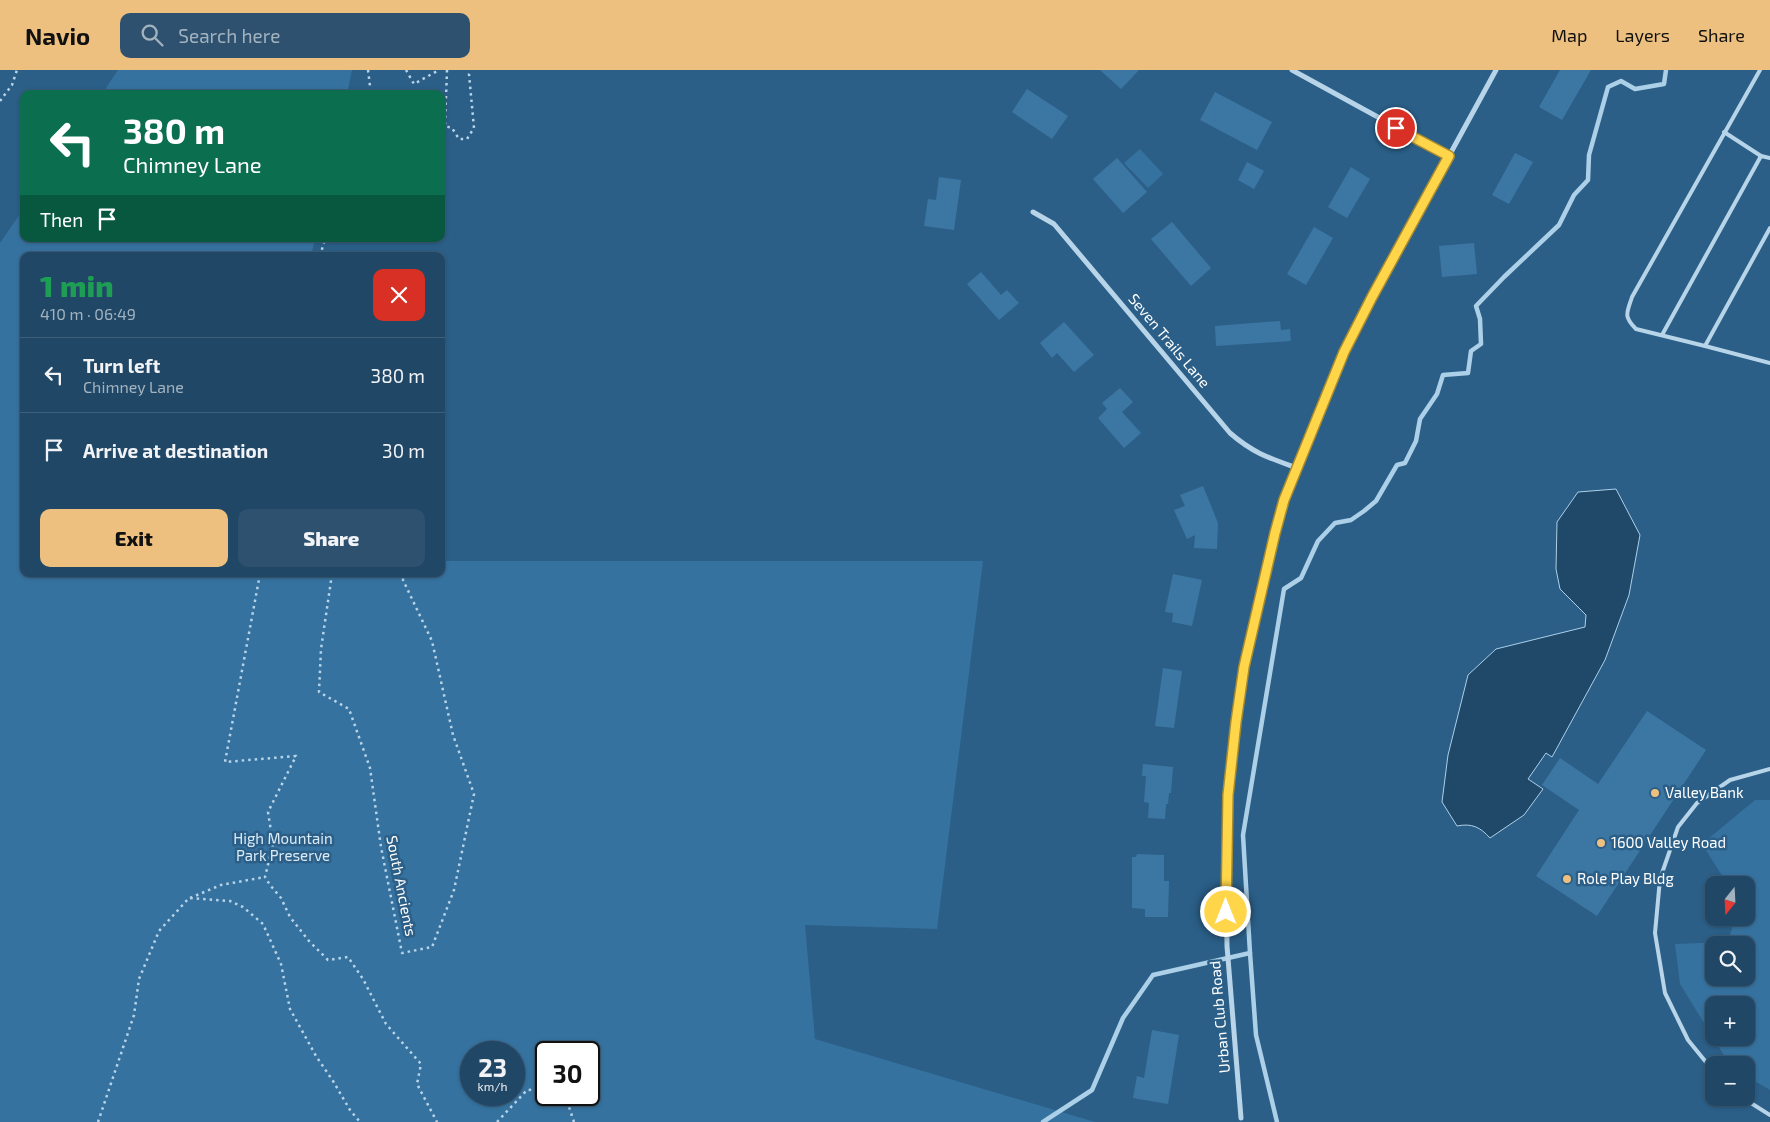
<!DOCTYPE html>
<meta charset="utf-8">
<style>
body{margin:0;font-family:"Exo 2",sans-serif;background:#2d516f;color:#f1f3f6;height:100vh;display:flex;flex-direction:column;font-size:19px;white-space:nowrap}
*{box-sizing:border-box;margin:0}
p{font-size:16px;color:#a2b2bf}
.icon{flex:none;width:28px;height:28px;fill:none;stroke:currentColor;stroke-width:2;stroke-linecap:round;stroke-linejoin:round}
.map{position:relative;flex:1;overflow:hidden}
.sheet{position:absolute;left:20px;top:182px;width:425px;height:325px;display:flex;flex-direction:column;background:#204766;border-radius:10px;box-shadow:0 1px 4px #0004,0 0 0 1px #3d5f7a}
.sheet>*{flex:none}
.banner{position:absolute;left:20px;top:20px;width:425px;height:152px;border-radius:10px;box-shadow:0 1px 4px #0004,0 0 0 1px #3d5f7a;background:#0b6e4f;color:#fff;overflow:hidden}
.needle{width:32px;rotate:198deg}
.fabs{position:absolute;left:1705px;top:806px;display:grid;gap:10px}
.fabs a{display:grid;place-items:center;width:50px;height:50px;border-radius:10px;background:#204766;box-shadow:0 1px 4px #0004,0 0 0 1px #3d5f7a;font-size:25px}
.speed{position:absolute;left:460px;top:971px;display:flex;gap:10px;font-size:25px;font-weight:700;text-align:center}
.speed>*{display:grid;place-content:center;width:65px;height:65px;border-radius:50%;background:#204766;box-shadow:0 1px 4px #0004,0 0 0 1px #3d5f7a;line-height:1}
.speed small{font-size:12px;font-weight:400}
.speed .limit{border:2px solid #111;border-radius:8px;background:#fff;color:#111}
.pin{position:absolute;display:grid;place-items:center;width:42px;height:42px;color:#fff;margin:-21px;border:2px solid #fff;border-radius:50%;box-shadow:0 1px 5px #0007}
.me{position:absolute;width:55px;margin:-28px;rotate:0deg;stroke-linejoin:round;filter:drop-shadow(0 0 4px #0008)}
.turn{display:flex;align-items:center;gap:18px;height:105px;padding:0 20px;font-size:22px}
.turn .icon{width:65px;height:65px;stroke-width:2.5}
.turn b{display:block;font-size:35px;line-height:42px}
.then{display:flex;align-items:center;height:48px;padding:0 20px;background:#0003;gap:10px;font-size:19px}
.round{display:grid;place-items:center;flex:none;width:52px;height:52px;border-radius:10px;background:#2d516f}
.overview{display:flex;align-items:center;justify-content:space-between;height:85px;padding:0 20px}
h1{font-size:30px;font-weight:800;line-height:38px;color:#1e9e55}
.button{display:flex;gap:10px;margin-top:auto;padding:10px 20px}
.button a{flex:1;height:58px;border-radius:10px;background:#eec07f;color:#111;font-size:20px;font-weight:800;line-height:58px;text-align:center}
.button a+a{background:#2d516f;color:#f1f3f6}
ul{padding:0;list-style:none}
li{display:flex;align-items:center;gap:15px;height:75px;padding:0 20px;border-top:1px solid #3d5f7a}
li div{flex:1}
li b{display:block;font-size:19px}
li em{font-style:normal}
header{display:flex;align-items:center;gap:30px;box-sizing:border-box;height:70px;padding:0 25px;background:#eec07f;color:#111}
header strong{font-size:24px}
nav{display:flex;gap:28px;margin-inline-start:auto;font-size:18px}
.search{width:350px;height:45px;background:#2d516f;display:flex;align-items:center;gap:12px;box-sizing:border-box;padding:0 18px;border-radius:10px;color:#a2b2bf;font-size:19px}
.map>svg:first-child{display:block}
.green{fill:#36729f;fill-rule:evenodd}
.water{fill:#1f4869;stroke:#acd0e8}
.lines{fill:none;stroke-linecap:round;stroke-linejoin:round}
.stream{stroke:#acd0e8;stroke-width:4.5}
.building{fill:#3c77a4}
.path{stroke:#b7d4e8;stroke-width:2.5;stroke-dasharray:2.5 4;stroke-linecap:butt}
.service{stroke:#b7d4e8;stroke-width:4}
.minor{stroke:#b7d4e8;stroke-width:5}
.route-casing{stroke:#a68a30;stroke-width:12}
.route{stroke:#ffd54a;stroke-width:9}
.poi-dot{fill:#eec07f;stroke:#2b5f88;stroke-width:2}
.labels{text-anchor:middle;stroke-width:5;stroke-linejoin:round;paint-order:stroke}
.street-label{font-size:15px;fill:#fff;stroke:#2b5f88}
.poi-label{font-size:15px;fill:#fff;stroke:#2b5f88;text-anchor:start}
.park-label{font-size:15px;fill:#dbebf6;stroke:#2b5f88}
</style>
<header>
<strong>Navio</strong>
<div class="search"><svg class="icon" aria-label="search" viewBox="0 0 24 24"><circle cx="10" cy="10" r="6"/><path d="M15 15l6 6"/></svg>Search here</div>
<nav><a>Map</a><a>Layers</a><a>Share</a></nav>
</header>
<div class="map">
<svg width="1770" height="1052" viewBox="0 0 1770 1052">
<rect width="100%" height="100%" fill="#2b5f88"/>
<g class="green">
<path d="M118 0H352L347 24H102Z"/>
<path d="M1140 79 1163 104 1148 118 1124 93Z"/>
<path d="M24 138V169H315L311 186H24V504H441V491H983L937 859 805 855 815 969 1095 1052H0V173ZM471 982H514V1025H471ZM546 982H589V1025H546Z"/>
<path d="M1755 730H1770V1020L1746 1006V995H1730L1680 914 1675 874 1728 872 1735 848H1746V815H1728L1702 774ZM1714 875H1746V908H1714ZM1714 935H1746V968H1714Z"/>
</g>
<path class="water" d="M1616 419 1640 465 1629 525 1605 590 1552 687 1546 683 1528 709 1543 719 1524 745 1490 768C1480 757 1472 753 1457 756L1442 732 1448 685 1468 605 1496 579 1585 557 1586 545 1560 519 1556 499 1557 452 1578 422Z"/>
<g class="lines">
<g class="stream">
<path d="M1250 883 1256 965 1277 1052"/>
<path d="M1043 1052 1092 1020 1123 948 1153 905 1250 883 1243 765 1284 519 1301 508 1318 471 1335 453 1351 450 1364 441 1376 431 1397 395 1405 393 1416 371 1420 349 1437 324 1443 305 1468 303 1471 281 1481 274 1480 249 1476 236 1504 207 1559 155 1574 125 1588 110 1589 85 1608 17 1621 11 1635 19 1664 14 1666 0"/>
</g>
</g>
<g class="building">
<path d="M1100 0H1139L1121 19Z"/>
<path d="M1560 0H1591L1562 50 1539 37Z"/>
<path d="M1027 19 1068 46 1052 69 1012 42Z"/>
<path d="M1215 22 1272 52 1257 80 1200 50Z"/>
<path d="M1515 83 1533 92 1509 134 1492 125Z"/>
<path d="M1117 88 1147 122 1123 143 1093 109Z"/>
<path d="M1247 92 1264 101 1254 119 1238 110Z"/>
<path d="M1351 97 1370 109 1347 148 1328 137Z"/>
<path d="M939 107 961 110 954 160 924 156 928 129 936 130Z"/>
<path d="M1172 152 1211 198 1191 216 1151 169Z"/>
<path d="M1314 157 1333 168 1306 215 1287 204Z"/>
<path d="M1474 173 1477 204 1442 207 1439 176Z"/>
<path d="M981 202 1001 225 1007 220 1019 233 999 250 967 214Z"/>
<path d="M1280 251 1281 260 1290 259 1291 271 1216 276 1215 256Z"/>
<path d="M1064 252 1094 285 1074 302 1057 283 1052 288 1040 273Z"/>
<path d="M1120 318 1133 332 1122 342 1141 363 1124 378 1098 348 1107 339 1102 333Z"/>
<path d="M1203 416 1218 453 1217 479 1194 478 1195 465 1187 469 1174 440 1185 436 1180 425Z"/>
<path d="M1173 504 1202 510 1192 556 1172 552 1173 543 1165 542Z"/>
<path d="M1163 598 1182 601 1174 658 1155 656Z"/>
<path d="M1647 641 1706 680 1597 846 1536 806 1579 740 1542 715 1560 688 1598 714Z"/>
<path d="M1143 694 1173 697 1171 723H1169L1168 734H1166L1165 749 1148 748 1149 733 1144 732 1146 706H1142Z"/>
<path d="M1137 784 1164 785V811H1169L1168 847H1145V839L1132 838V787H1136Z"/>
<path d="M1152 960 1179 965 1168 1034 1133 1028 1137 1006 1144 1008Z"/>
</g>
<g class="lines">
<g class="path">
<path d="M368 0 371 24"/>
<path d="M406 0 414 14 439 0"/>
<path d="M447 0 445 56 452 58 459 69H467L474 58 469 4 470 0"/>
<path d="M0 31 12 15 17 0"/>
<path d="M320 186 325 169"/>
<path d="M260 504 225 692 296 686 268 742 273 774 265 807 270 815 281 828 290 847 309 871 328 890 348 887 363 909 386 954 421 994 417 1014 437 1052"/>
<path d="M332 504 321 579 319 622 349 639 370 698 381 777 402 883 432 877 454 820 474 724 453 665 432 571 403 510V504"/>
<path d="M190 828 221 815 265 807"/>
<path d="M565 1025 574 1052"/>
<path d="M98 1052 134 945 139 909 159 861 189 828 230 831 243 837 263 854 281 894 290 939 316 986 333 1011 350 1040 360 1052"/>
<path d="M497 1052 527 1020 546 1019"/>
</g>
<g class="service">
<path d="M1724 62 1761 86 1770 88"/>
<path d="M1770 158 1705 276 1770 293"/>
<path d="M1662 265 1761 86"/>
<path d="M1705 276 1636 259C1623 246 1627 243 1632 227L1760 0"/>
<path d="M1714 1002 1688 970 1665 923 1655 863 1660 809 1678 757 1697 733 1730 710 1770 699"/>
<path d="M1743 1028 1770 1045"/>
</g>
<g class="minor">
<path d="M1292 0 1449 86"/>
<path d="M1033 142 1054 154 1230 363C1253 383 1269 388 1297 398"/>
<path d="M1241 1048 1227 876 1226 780 1228 725 1236 652 1245 597 1275 463 1284 430 1344 282 1372 227 1496 0"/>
</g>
</g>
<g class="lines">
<g class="route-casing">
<path id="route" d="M1226 842 1228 725 1236 652 1244 597 1275 463 1284 430 1344 282 1372 227 1449 86 1396 58"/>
</g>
<use href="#route" class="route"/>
</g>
<g class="poi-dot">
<circle cx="1655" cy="723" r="5"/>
<circle cx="1601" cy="773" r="5"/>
<circle cx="1567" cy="809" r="5"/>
</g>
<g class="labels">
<g class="street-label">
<text transform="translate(1169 271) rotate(50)" y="5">Seven Trails Lane</text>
<text transform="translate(401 816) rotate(79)" y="5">South Ancients</text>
<text transform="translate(1220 947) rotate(-95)" y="5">Urban Club Road</text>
</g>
<g class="poi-label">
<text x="1665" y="728">Valley Bank</text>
<text x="1611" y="778">1600 Valley Road</text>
<text x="1577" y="814">Role Play Bldg</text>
</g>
<g class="park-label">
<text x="283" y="774">High Mountain<tspan x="283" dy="17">Park Preserve</tspan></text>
</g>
</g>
</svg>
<div class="fabs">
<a><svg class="needle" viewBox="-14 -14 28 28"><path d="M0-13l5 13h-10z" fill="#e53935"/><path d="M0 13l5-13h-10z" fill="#a2b2bf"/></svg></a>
<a><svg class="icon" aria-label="search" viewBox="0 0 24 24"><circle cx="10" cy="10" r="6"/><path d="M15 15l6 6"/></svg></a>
<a>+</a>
<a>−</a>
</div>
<div class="speed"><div>23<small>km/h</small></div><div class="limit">30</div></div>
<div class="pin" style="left:1396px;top:58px;background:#d93025"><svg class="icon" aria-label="arrive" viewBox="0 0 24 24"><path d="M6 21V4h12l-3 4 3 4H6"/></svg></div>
<svg class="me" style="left:1226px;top:842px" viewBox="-20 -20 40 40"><circle r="17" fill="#ffd54a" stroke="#fff" stroke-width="3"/><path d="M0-11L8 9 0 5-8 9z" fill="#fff"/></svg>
<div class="banner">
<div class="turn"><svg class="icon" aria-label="left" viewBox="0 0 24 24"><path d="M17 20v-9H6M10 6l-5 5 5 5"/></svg><div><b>380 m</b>Chimney Lane</div></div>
<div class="then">Then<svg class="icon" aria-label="arrive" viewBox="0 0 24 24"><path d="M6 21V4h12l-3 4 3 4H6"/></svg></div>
</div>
<section class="sheet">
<div class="overview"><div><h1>1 min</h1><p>410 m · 06:49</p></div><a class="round" style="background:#d93025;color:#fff"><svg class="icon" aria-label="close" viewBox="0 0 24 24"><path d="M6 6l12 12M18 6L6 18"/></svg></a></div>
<ul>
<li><svg class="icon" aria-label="left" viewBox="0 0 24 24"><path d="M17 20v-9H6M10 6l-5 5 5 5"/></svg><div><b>Turn left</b><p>Chimney Lane</p></div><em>380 m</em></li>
<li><svg class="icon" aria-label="arrive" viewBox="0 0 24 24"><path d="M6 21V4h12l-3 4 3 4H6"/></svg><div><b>Arrive at destination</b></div><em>30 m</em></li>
</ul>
<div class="button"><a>Exit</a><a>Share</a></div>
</section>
</div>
